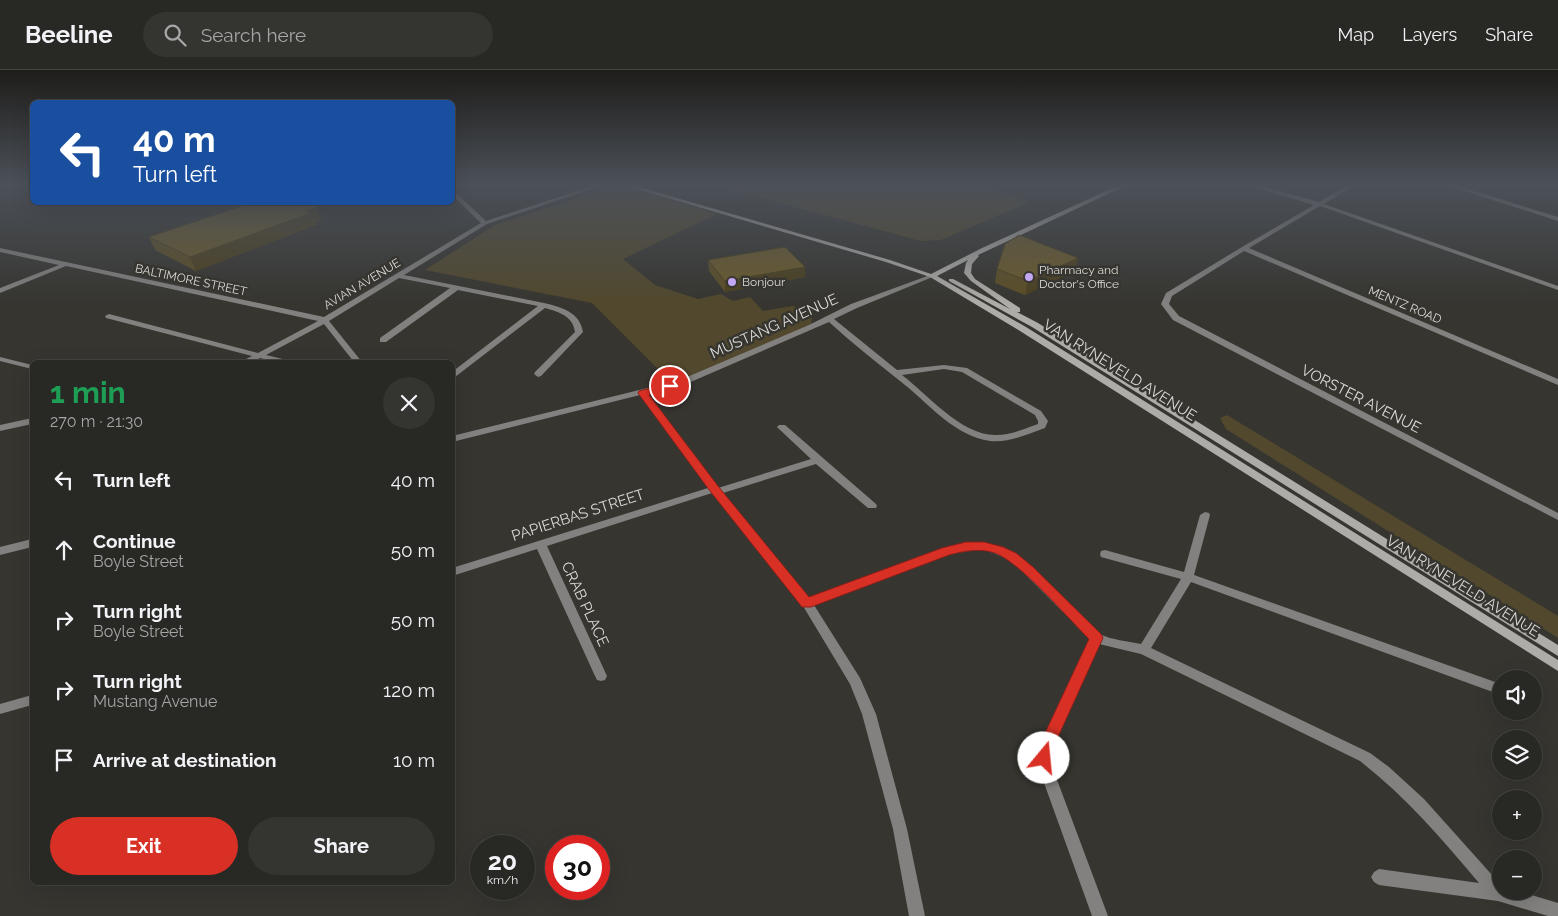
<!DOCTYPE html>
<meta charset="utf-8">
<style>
body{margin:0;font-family:Raleway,sans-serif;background:#343431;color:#f1f3f6;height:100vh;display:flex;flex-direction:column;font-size:19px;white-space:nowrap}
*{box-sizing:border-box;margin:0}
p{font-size:16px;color:#a5a6a6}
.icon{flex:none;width:28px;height:28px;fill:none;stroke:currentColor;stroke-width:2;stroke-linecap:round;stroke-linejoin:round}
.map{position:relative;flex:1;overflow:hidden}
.drawer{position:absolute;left:30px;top:290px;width:425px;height:525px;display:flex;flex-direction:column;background:#282824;border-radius:8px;box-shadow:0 5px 20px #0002,0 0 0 1px #444441}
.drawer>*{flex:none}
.guide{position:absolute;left:30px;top:30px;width:425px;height:105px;border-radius:8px;box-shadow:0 5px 20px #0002,0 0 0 1px #444441;background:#1a4fa0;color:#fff;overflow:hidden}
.buttons{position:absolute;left:1492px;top:600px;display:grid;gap:10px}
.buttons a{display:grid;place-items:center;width:50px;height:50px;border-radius:50%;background:#282824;box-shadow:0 5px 20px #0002,0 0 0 1px #444441;font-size:25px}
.speed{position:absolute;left:470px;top:765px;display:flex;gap:10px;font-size:25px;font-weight:700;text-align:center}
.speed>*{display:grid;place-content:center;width:65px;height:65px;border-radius:50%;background:#282824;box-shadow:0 5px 20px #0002,0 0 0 1px #444441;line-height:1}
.speed small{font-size:12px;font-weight:400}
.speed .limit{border:8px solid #d22;background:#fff;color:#111}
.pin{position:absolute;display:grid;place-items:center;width:42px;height:42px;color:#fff;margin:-21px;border:2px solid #fff;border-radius:50%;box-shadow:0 1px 5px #0007}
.me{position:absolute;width:55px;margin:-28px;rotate:17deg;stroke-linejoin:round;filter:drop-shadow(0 0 4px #0008)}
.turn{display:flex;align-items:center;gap:18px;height:105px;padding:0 20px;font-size:22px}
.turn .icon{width:65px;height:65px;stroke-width:2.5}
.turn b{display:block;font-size:35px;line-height:42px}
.round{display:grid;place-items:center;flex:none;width:52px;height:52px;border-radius:26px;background:#343431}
.overview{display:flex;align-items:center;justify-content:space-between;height:85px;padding:0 20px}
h1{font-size:30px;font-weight:700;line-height:38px;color:#1e9e55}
.button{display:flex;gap:10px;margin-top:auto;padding:10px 20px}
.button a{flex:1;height:58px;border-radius:30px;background:#d93025;color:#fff;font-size:20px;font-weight:700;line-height:58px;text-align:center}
.button a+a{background:#343431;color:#f1f3f6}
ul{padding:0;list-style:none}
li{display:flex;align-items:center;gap:15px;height:70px;padding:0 20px}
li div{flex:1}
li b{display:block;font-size:19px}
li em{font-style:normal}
header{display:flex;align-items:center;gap:30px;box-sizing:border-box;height:70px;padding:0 25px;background:#282824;border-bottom:1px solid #444441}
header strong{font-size:24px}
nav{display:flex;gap:28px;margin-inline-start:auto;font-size:18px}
.search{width:350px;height:45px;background:#343431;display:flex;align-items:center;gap:12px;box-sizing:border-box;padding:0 18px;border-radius:28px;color:#a5a6a6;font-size:19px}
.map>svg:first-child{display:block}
.green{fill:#51482d}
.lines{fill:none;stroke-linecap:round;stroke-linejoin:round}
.street{fill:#82817f;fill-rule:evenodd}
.secondary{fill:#aeaca8;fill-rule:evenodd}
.wall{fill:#5c4e26}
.shaded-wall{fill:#4b401f}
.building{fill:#6b5b2c;stroke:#4b401f}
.route{fill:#d93025;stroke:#8d1f18}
.poi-dot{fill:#c3a7f2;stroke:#363530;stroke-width:2}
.labels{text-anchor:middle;stroke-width:5;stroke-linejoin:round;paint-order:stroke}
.far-poi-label{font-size:12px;fill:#dbdad7;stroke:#363530;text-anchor:start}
.far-street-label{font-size:12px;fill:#dbdad7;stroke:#363530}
.street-label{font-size:15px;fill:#dbdad7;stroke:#363530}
</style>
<header>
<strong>Beeline</strong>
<div class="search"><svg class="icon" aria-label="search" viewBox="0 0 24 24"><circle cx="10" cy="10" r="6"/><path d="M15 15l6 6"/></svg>Search here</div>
<nav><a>Map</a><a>Layers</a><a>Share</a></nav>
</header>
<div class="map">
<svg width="1558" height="846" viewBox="0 0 1558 846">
<rect width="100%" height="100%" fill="#363530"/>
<g class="green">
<path d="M713 115H988L986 118 1030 132 941 170 921 171Z"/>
<path d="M610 117 634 118 717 144 623 189 655 215 698 229 721 224 733 231 750 227 763 241 793 236 812 244 811 257 683 312 670 311 592 233 425 200 495 155Z"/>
<path d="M1227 345 1558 546V568L1226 359 1220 348Z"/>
</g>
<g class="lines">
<g class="street">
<path d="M595 115H604L487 154 404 205 544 233C561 237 580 242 583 262L541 306 538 307 534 304 535 302 575 262C573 246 559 242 545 238L455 307 452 306V302L538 236 458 220 386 272H380V268L450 218 399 208 329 251 362 292H354L324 254 266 285 287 290 288 292H276L260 288 252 292H243L244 290 252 286 106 248 105 246 109 244 258 283 318 251 66 196 0 223V218L59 195 0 182V178L324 247 481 153 452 125V119L486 151Z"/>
<path d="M1247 115H1257L1319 132 1348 115H1355L1324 134 1558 216V220L1320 136 1249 178 1558 309V315L1244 181 1172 226 1169 234 1179 246 1558 443V450L1173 250 1161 234 1166 223 1242 177 1314 135Z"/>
<path d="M1446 115H1455L1558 147V151Z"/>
<path d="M930 205 935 206 857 238 834 249 897 300 944 295 967 298 1041 341 1048 351 1045 358C1028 364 1009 373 990 371 955 366 931 336 905 315 879 294 853 274 829 252L686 314 648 323 718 418 811 389 779 359 777 357 779 355H785L876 434 877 436 876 438H868L816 394 723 423 809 528 943 478C1012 459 1034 501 1078 543 1084 549 1092 560 1100 564 1108 569 1131 572 1141 574L1181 509 1101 487 1100 484 1101 481 1105 480 1184 502 1200 445 1205 442 1209 443 1210 445 1194 505 1498 613 1500 617 1498 621 1494 622 1490 621 1191 512 1151 578 1370 683 1389 697 1424 729 1501 815V821H1518L1558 833V846H1548L1498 831 1379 815 1374 812 1371 807 1374 802 1379 799 1479 813C1442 769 1406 727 1360 691L1141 584 1099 574 1052 678 1053 699 1108 846H1092L1039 699 1038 678 1090 569 1018 497 1003 487 986 480H973L949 484 814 535 860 608 876 644 907 759 925 846H909L893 759 862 644 850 614 803 536 712 423 547 476 607 606 605 610 601 611 597 610 595 606 537 479 452 506V498L708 418 640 325 452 372V366L680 310 809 255 851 234ZM944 299 962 302 1035 345 1038 351V354C1024 359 1011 365 996 365 962 366 927 324 902 305Z"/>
<path d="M0 287 32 295V299L0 291Z"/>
<path d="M32 348V354L0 361V355Z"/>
<path d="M32 469V477L0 485V477Z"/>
<path d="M32 625V635L0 644V634Z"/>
</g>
<path class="secondary" d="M623 115H632L890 190 931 204 982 178 1119 115H1127L978 185 979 186 972 194 971 203 975 209 1020 238V242H1017L1038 253 1558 575V586L1032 257 949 211V209H953L1010 239 971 211 964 203 966 193 968 190 937 206 1026 257 1558 590V601L1020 261 930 207 886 192Z"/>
</g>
<g class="wall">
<path d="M322 150 315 152 316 155 196 201 155 180 149 167Z"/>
<path d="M1078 188 1075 201 1025 225 995 213 997 199Z"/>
<path d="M708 190 805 197V207L725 222 709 201Z"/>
</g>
<g class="shaded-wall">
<path d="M317 137 322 150 315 152 316 155 196 201 190 187Z"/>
<path d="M1078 188 1075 201 1025 225 1028 211Z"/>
<path d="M805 197V207L725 222V211Z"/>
</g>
<g class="building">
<path d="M254 132H308L317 137 306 141 311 143 190 187 149 167Z"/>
<path d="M1019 165 1078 188 1028 211 997 199 1005 174Z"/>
<path d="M785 177 805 197 725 211 708 190Z"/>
</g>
<linearGradient id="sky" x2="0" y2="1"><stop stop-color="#1e1d1a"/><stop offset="0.49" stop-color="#4c5159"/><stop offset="1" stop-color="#4c5159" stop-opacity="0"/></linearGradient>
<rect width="1558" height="233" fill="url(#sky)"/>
<path class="route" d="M670 313 673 314V318L649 325 718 416 809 527 942 478 966 472H984L1003 477 1016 483 1033 497 1101 564 1103 568 1053 678 1050 693 1044 695 1039 693 1036 688 1038 678 1089 569C1067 547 1021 493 995 483 980 478 964 481 949 485L811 537H802L710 421 638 323 639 321Z"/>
<g class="poi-dot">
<circle cx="1029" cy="207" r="5"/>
<circle cx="732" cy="212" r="5"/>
</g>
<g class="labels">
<g class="far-poi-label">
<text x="1039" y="204">Pharmacy and<tspan x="1039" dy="14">Doctor's Office</tspan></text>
<text x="742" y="216">Bonjour</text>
</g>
<g class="far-street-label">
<text transform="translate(191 210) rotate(12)" y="4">BALTIMORE STREET</text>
<text transform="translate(362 214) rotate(-31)" y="4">AVIAN AVENUE</text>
<text transform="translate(1405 235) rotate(23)" y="4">MENTZ ROAD</text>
</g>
<g class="street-label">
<text transform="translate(774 256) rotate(-24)" y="5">MUSTANG AVENUE</text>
<text transform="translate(1120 300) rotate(32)" y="5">VAN RYNEVELD AVENUE</text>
<text transform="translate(1361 329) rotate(27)" y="5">VORSTER AVENUE</text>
<text transform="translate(578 445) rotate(-18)" y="5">PAPIERBAS STREET</text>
<text transform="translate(1463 516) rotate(32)" y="5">VAN RYNEVELD AVENUE</text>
<text transform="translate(585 534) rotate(65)" y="5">CRAB PLACE</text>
</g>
</g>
</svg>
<div class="buttons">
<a><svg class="icon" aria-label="sound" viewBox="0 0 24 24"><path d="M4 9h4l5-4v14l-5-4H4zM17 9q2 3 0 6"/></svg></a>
<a><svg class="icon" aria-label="layers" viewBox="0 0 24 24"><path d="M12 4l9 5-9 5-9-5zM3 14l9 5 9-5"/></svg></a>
<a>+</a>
<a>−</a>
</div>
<div class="speed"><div>20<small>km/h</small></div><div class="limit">30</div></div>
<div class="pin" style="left:670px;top:316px;background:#d93025"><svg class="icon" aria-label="arrive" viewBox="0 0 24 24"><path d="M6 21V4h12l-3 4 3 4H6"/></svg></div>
<svg class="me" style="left:1044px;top:688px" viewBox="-20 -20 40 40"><circle r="19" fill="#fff"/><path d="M0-13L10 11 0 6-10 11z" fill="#d93025"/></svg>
<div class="guide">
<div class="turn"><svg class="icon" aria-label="left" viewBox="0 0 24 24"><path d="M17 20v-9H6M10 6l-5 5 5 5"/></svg><div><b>40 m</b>Turn left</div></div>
</div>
<section class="drawer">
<div class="overview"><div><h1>1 min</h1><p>270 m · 21:30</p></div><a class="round"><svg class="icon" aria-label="close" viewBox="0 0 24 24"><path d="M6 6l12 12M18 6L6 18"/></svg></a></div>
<ul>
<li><svg class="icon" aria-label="left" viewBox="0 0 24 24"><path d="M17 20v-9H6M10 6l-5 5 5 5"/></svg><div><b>Turn left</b></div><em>40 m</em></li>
<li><svg class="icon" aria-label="ahead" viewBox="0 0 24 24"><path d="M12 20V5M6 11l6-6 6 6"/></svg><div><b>Continue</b><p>Boyle Street</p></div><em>50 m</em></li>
<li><svg class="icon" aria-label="right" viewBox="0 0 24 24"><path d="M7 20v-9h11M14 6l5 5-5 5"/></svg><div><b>Turn right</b><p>Boyle Street</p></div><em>50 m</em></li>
<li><svg class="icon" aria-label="right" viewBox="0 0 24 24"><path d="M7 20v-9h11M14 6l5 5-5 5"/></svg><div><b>Turn right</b><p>Mustang Avenue</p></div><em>120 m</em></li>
<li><svg class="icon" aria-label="arrive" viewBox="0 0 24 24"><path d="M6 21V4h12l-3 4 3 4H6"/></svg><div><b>Arrive at destination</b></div><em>10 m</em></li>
</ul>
<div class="button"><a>Exit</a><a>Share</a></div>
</section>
</div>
